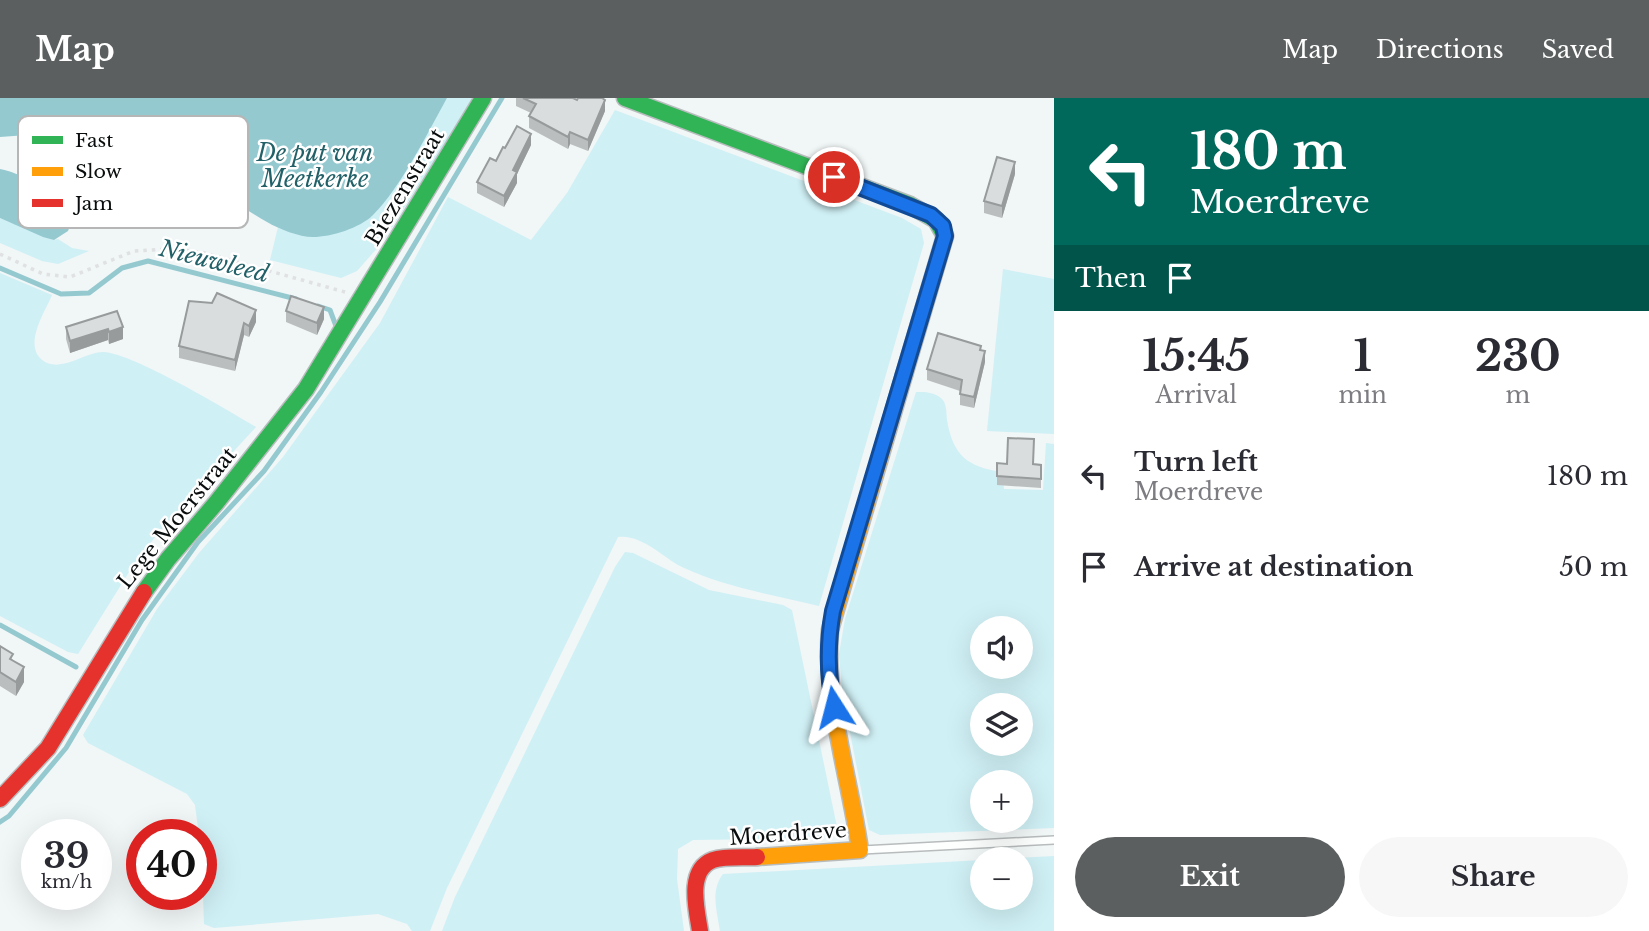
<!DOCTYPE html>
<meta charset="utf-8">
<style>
body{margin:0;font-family:"Libre Baskerville",serif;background:#f7f7f7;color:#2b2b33;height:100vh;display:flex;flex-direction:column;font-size:26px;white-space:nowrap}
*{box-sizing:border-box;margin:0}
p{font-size:23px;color:#7c7c81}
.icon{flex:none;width:38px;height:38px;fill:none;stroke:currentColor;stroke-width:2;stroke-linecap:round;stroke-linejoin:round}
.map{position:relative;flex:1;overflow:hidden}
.sheet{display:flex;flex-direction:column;background:#fff;width:595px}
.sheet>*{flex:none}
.hud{background:#00695c;color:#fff;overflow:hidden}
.fabs{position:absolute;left:970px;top:518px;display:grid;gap:14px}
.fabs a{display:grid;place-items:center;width:63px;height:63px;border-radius:50%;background:#fff;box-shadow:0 7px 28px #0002;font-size:35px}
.speed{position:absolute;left:21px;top:721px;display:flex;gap:14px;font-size:35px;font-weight:700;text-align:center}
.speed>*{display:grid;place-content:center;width:91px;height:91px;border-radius:50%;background:#fff;box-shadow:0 7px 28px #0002;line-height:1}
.speed small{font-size:18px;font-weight:400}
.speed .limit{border:10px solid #d22;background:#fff;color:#111}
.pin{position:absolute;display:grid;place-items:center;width:60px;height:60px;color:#fff;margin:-30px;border:4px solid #fff;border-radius:50%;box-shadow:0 2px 7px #0007}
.me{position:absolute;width:77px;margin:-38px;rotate:351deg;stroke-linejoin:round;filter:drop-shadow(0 0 5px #0008)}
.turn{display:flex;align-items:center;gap:24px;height:147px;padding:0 21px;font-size:32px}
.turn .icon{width:91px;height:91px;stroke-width:2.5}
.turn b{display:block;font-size:49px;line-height:60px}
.then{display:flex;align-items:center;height:66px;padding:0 21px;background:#0003;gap:14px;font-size:26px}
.eta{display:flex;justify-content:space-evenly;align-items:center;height:119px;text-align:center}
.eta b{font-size:42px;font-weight:700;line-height:49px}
.action{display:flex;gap:14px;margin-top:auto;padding:14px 21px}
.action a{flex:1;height:80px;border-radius:42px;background:#5b5f5f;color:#fff;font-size:28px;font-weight:700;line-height:80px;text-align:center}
.action a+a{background:#f7f7f7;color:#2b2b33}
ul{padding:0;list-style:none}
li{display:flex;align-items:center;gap:21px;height:91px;padding:0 21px}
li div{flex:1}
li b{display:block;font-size:26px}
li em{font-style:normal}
header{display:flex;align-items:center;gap:42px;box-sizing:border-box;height:98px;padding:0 35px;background:#5b5f5f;color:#fff}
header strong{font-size:33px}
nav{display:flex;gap:38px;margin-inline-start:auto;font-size:24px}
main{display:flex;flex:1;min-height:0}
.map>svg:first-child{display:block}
.green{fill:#cff0f5;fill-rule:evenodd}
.water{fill:#94c9d0}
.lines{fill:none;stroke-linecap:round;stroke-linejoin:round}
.stream{stroke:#94c9d0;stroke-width:5}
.lane-casing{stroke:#b8bcbd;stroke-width:10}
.fast-casing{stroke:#b8bcbd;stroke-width:19}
.slow-casing{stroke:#b8bcbd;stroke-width:19}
.jam-casing{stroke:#b8bcbd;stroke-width:19}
.path{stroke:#dfe1e2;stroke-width:3.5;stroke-dasharray:3.5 5;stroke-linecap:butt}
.lane{stroke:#fdfefe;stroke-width:7}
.fast{stroke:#30b455;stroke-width:16}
.slow{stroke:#ff9f0a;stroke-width:16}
.jam{stroke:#e5322d;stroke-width:16}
.wall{fill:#bbbebf}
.shaded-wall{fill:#989b9b}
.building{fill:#d9ddde;stroke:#989b9b;stroke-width:2}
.route-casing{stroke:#114b97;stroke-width:18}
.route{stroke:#1a73e8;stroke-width:12}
.labels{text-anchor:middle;stroke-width:5;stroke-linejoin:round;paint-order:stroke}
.street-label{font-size:21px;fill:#0a0d0d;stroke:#fff}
.water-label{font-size:23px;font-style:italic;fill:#236169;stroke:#fff}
.key{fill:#fff;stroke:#b6b6b6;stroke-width:2}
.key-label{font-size:19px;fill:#0a0d0d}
</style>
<header>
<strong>Map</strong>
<nav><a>Map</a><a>Directions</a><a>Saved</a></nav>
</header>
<main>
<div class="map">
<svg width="1054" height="833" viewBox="0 0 1054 833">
<rect width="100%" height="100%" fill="#f1f6f7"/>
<g class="green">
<path d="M447 0H473L385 141 357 173 341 180 270 162 278 129 300 136 371 119 404 75Z"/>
<path d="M615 12 902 120 921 131 924 145 819 508C774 497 724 489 682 469 662 459 642 436 618 439L447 790 430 833H412L407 826 378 816 214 830 204 826 201 737H199L195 707 187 696 88 645 83 637 157 511 199 455 283 359 380 225 448 99 531 142 567 95Z"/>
<path d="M0 120 54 142 58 141 72 150 89 153 58 166 42 163 0 145Z"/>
<path d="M1003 171 1054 181V336L987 333Z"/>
<path d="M0 175 52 197C45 214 24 245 41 261 59 277 84 254 103 254 133 255 227 312 256 329L158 435 129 474 78 556 68 554 0 518Z"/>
<path d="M916 294C925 294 935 294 942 301 947 306 946 315 947 322 953 358 968 369 1002 374L1004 391 1043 392 1046 345 1054 346V730L880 737 869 732 842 593 839 556 845 521ZM982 530H1020V569H982ZM982 607H1020V646H982ZM982 684H1020V723H982Z"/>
<path d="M625 454 633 455 709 492 783 507 792 512 837 729 834 735 823 740 693 742 678 751 677 781 684 833H442L455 799 615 469Z"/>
<path d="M1054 758V833H720C717 813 710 793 723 776L982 762V800H1020V761H994Z"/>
</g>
<g class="water">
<path d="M0 0H447C427 36 401 89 373 117 360 130 331 139 313 139 299 139 279 131 267 124 234 106 207 79 171 66L54 35 0 39Z"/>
<path d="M0 71C22 75 82 103 68 133L54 142 43 139 0 120Z"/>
</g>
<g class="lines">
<g class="stream">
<path d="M0 170 61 196 89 195 122 170 148 163 296 201"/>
<path d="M318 208 330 212 336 228"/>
<path d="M0 527 76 569"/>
<path d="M0 724 9 718 66 650 142 522 198 444 264 373 321 294 380 204 502 0"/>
</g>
<g class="lane-casing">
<path id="lane" d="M862 752 1054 742"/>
</g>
<g class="fast-casing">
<g id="fast">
<path d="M625 0 910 107 936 122 945 138 904 277"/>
<path d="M144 494 168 461 216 405 306 291 483 0"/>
</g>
</g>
<g class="slow-casing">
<path id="slow" d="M757 759 860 752C850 681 824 603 830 532L904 277"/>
</g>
<g class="jam-casing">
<g id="jam">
<path d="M0 701 48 650 144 494"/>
<path d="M700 833C697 813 686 772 713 762 725 758 744 760 757 759"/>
</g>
</g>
<path class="path" d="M0 156 43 176 70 179 134 153 167 151 201 154 345 194"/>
<use href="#lane" class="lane"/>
<use href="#fast" class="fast"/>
<use href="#slow" class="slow"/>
<use href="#jam" class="jam"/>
</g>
<g class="wall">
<path d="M516 0H573L605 13 588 53 570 46 568 51 529 30V18L531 15 516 8Z"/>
<path d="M531 47 517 76V85L504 109 477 95V84L496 63 505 50Z"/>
<path d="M1015 76 1002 120 984 115V103Z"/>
<path d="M169 91 208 110 204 129 199 130 150 119 149 126 122 121V113L104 108V96Z"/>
<path d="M189 203 256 224 249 239 244 237 235 273 179 260V248Z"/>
<path d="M117 213 123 241 109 246 108 242 70 255 66 241V229Z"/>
<path d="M286 213 324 221 317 237 286 224Z"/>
<path d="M981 252 985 264 974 310 960 307V293L927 282V271Z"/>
<path d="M997 365 1041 367V390L997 387Z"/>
<path d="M0 548 13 562 24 584 16 598 0 588Z"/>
</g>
<g class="shaded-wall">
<path d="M605 2V13L588 53V42Z"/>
<path d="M570 34V46L568 51V39Z"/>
<path d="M531 36V47L517 76V85L504 109V98L513 72Z"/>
<path d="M1015 64V76L1002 120V108Z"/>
<path d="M208 99V110L204 129V118Z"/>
<path d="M324 209V221L317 237V225Z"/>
<path d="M256 212V224L249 239V228Z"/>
<path d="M244 225V237L235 273V262Z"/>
<path d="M123 229V241L109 246V234Z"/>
<path d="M108 231V242L70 255V243Z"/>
<path d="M985 253V264L974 310V299Z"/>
<path d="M24 569V584L16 598V584Z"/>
</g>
<g class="building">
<path d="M523 0H573L577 2 578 0H602L605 2 588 42 570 34 568 39 529 18 536 6Z"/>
<path d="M517 28 531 36 513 72 517 74 504 98 477 84 490 60 496 63 503 49 505 50Z"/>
<path d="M997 59 1015 64 1002 108 984 103Z"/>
<path d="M217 195 256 212 249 228 244 225 235 262 179 248 189 203 212 205Z"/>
<path d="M291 198 324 209 317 225 286 213Z"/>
<path d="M117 213 123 229 109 234 108 231 70 243 66 229Z"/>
<path d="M938 235 981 248 980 252 985 253 974 299 960 296 962 282 927 271Z"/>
<path d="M1008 340 1034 341 1033 366 1041 367V381L997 378V365L1007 366Z"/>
<path d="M0 548 13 556 10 561 24 569 16 584 0 574Z"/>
</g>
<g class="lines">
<g class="route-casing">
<path id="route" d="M834 609C827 576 827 546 833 513L945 138 943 128 931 117 834 79"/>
</g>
<use href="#route" class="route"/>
</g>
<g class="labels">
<g class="street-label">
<text transform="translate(405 89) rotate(-59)" y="7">Biezenstraat</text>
<text transform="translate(177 420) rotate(-51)" y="7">Lege Moerstraat</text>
<text transform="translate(788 736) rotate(-4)" y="7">Moerdreve</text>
</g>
<g class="water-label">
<text x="315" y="63">De put van<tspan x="315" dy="26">Meetkerke</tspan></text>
<text transform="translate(214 163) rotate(14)" y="8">Nieuwleed</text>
</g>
</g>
<rect x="18" y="18" width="230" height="112" rx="10" class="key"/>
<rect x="32" y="38" width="31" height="8" fill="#30b455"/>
<rect x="32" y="69" width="31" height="9" fill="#ff9f0a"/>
<rect x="32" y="101" width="31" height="8" fill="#e5322d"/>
<g class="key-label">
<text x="75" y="49">Fast</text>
<text x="75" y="80">Slow</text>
<text x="75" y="112">Jam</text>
</g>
</svg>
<div class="fabs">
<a><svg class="icon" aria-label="sound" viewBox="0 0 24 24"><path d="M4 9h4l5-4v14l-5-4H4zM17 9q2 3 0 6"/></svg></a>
<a><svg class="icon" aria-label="layers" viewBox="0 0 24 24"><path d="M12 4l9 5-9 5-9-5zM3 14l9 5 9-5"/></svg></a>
<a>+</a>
<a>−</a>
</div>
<div class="speed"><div>39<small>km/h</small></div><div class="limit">40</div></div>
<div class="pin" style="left:834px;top:79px;background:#d93025"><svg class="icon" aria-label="arrive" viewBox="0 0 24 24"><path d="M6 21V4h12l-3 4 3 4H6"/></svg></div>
<svg class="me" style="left:834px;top:609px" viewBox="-20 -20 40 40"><path d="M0-17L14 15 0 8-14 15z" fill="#1a73e8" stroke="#fff" stroke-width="4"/></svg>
</div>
<section class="sheet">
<div class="hud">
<div class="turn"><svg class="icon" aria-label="left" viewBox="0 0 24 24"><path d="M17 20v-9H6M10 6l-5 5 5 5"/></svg><div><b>180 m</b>Moerdreve</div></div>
<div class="then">Then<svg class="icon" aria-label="arrive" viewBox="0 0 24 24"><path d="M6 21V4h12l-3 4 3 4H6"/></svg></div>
</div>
<div class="eta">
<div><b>15:45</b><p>Arrival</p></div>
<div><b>1</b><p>min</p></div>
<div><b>230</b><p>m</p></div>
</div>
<ul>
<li><svg class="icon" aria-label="left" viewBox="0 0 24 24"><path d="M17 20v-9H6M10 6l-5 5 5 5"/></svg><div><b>Turn left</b><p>Moerdreve</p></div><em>180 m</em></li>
<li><svg class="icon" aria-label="arrive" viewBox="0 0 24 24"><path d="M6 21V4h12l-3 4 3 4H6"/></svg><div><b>Arrive at destination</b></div><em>50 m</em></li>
</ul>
<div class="action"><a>Exit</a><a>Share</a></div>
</section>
</main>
